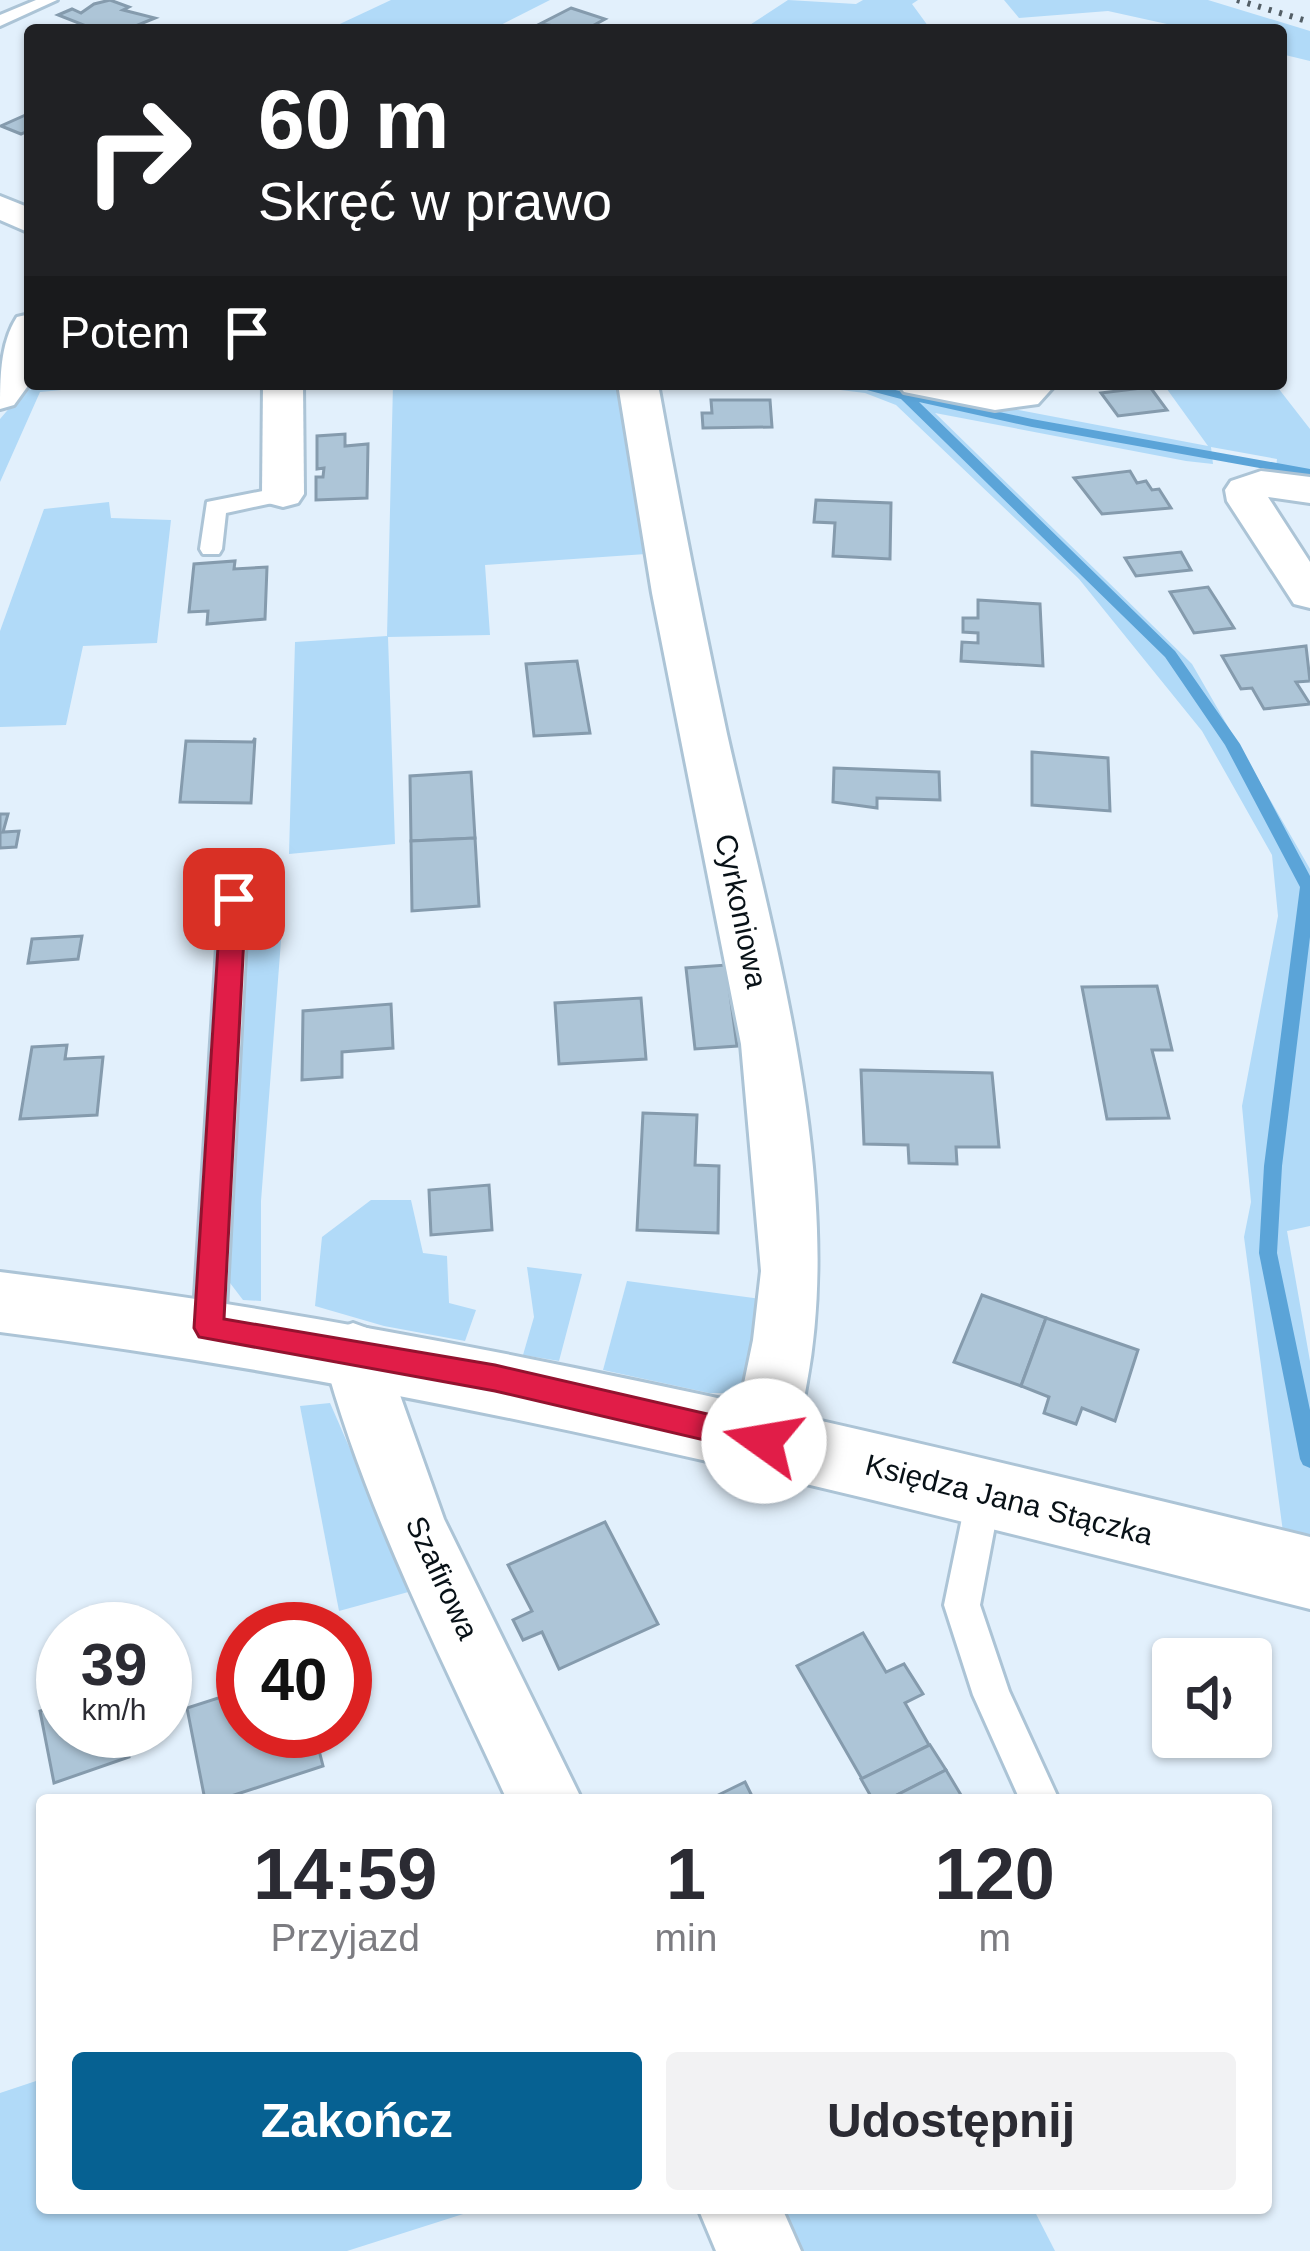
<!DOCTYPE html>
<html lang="pl">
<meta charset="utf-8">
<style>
body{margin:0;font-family:Arial,sans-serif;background:#f2f2f3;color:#2b2b33;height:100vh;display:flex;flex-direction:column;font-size:45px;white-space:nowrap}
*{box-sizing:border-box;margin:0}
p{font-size:39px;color:#7c7c81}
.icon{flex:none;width:66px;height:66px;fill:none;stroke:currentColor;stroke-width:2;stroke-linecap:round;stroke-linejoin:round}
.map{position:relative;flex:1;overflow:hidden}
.drawer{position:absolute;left:36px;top:1794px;width:1236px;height:420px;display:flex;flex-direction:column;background:#fff;border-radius:12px;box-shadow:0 3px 9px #0004}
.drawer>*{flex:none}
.hud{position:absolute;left:24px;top:24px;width:1263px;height:366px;border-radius:12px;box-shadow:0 3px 9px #0004;background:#202124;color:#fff;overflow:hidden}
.fabs{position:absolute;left:1152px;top:1638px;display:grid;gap:24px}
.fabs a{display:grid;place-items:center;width:120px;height:120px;border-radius:12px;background:#fff;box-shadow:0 3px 9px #0004;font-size:60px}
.speed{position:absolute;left:36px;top:1602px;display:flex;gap:24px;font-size:60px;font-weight:700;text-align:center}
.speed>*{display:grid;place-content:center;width:156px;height:156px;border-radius:50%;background:#fff;box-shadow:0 3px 9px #0004;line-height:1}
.speed small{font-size:30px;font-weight:400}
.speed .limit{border:18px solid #d22;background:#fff;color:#111}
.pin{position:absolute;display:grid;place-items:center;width:102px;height:102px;color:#fff;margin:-51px;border-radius:24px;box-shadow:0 6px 18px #0006}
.me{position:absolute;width:132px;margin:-66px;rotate:283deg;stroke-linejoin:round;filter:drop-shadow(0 0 9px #0008)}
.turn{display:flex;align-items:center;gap:42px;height:252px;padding:0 36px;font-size:54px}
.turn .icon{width:156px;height:156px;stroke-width:2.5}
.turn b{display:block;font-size:84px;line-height:102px}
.then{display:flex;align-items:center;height:114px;padding:0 36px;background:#0003;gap:24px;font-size:45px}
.eta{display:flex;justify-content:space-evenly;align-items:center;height:204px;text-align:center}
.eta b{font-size:72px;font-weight:700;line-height:84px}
.primary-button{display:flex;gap:24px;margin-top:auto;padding:24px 36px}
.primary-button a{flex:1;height:138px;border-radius:12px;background:#066192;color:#fff;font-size:48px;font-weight:700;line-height:138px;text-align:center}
.primary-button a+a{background:#f2f2f3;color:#2b2b33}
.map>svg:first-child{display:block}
.green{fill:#b1daf8}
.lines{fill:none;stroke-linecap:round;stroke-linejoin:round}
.stream{fill:#5ba4d8;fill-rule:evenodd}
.building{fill:#adc5d7;stroke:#859bad;stroke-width:3}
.lane-casing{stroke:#acc4d6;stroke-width:6}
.street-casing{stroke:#acc4d6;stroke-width:6}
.secondary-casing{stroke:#acc4d6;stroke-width:6}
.lane{fill:#fff;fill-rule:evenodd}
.street{fill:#fff;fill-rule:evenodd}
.secondary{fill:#fff;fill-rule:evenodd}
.rail{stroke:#535e66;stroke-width:6;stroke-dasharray:3 8;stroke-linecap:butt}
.route{fill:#e11d48;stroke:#92132f;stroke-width:3}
.labels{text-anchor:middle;stroke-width:9;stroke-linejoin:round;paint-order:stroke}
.street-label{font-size:30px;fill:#081117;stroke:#fff}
</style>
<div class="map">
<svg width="1310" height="2251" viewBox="0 0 1310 2251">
<rect width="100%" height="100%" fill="#e2f0fc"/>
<g class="green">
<path d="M391 0H550L491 30H327Z"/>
<path d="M788 0 856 4 863 0H918L912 4 931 30H742Z"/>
<path d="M1004 0H1208L1310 31V61L1281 54V30H1194L1108 11 1019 18Z"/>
<path d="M30 384H127L40 392 0 482V419Z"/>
<path d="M393 384H626L646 554 485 565 490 635 388 637 395 844 289 854 295 642 387 636Z"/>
<path d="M792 384H882L1208 446 1164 385 1275 384 1310 429V485L1275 476 1277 459 1211 447 1213 464 1186 461 935 413 1192 664 1310 869V1226L1287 1231 1310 1361V1537L1283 1532 1244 1237 1251 1202 1242 1106 1278 916 1272 855 1202 731 1079 579 896 405 865 393Z"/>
<path d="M109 502 111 518 171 520 157 643 83 646 66 725 0 727V631L44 509Z"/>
<path d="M283 915 261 1201V1301L243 1300 227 1279 246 919Z"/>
<path d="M371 1200H411L423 1253 447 1256 449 1303 476 1310 465 1341 384 1326 315 1306 322 1237Z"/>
<path d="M527 1267 582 1274 559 1361 523 1355 534 1317Z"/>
<path d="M627 1281 761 1299 745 1393H709L603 1370Z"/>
<path d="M330 1403 412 1591 339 1611 300 1406Z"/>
<path d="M42 2079V2208H482L347 2251H0V2093Z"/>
<path d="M778 2208H1033L1055 2251H800Z"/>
</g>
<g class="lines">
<path class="stream" d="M844 384H867L1032 419 1310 469V477L1032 427 919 402 1175 651 1240 744 1310 876V937L1282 1166 1277 1253 1310 1410V1468L1303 1465 1300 1459 1259 1253 1264 1166 1300 887 1225 745 1165 657 901 399Z"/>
</g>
<g class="building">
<path d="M110 0 129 7 123 10 155 18 126 30 109 26 96 30 58 15 72 9 81 13 94 4Z"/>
<path d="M571 8 605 19 585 30 540 24Z"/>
<path d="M30 113V130L21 134 1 126Z"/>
<path d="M1150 387 1167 410 1118 416 1101 393Z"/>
<path d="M711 400H770L772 427 703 428 702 413H712Z"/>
<path d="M345 434V446L368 444 367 498 316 500V477H323L324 468 317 469V436Z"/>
<path d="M1130 471 1137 483 1146 481 1152 490 1159 489 1171 508 1102 514 1074 478Z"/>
<path d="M816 500 891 503 890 559 833 556 835 523 814 522Z"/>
<path d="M1181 552 1191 570 1136 576 1125 558Z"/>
<path d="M235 561 234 569 267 567 265 619 207 624 208 611 189 612 194 564Z"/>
<path d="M1208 587 1217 601 1234 628 1194 633 1170 592Z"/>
<path d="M978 600 1040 604 1043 666 961 661 962 642 978 643V633L963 632V618H978Z"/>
<path d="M1306 646 1310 681 1296 682 1310 704 1264 709 1252 688 1241 689 1222 656Z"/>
<path d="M577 661 590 733 534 736 526 664Z"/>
<path d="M255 738 251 803 180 802 186 741 253 742Z"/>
<path d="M1032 752 1108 758 1110 811 1032 805Z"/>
<path d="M834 768 939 772 940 800 877 798V808L833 802Z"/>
<path d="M471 772 475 838 411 841 410 776Z"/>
<path d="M0 814H8L3 832 19 831 16 847 0 848Z"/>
<path d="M475 838 479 906 412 911 411 841Z"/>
<path d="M82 936 78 959 28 963 32 939Z"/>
<path d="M726 965 737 1046 695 1049 686 968Z"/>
<path d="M1157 986 1172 1050H1152L1169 1118 1107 1119 1082 987Z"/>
<path d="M641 998 646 1059 559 1064 555 1003Z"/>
<path d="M391 1004 393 1048 342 1052V1077L302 1080 303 1011Z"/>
<path d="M67 1045 65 1059 103 1057 97 1115 20 1119 32 1047Z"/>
<path d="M861 1070 992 1073 999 1147H956L957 1164 909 1163 908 1145 864 1144Z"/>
<path d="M643 1113 697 1115 695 1165 719 1166 718 1233 637 1230Z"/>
<path d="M489 1185 492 1230 431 1235 429 1190Z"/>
<path d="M982 1295 1046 1318 1021 1386 954 1362Z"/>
<path d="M1046 1318 1138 1350 1115 1421 1082 1408 1076 1424 1044 1413 1049 1397 1021 1386Z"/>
<path d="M605 1522 658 1624 559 1669 542 1632 523 1640 513 1620 532 1611 508 1565Z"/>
<path d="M863 1633 886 1672 904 1664 923 1694 905 1703 929 1745 862 1779 797 1666Z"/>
<path d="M243 1690V1731H314L323 1766 219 1800H205L187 1708Z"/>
<path d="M63 1704V1731H124L129 1757 54 1783 40 1711Z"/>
<path d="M930 1745 946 1770 887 1800H873L861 1779Z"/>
<path d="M946 1770 964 1800H887Z"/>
<path d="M745 1782 754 1800H708Z"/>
</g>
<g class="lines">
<g class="lane-casing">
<g id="lane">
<path d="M36 0H57L0 26V15Z"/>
<path d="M283 487 291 489V499L226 513 222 549 219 554H203L200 549 207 502Z"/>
<path d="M234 889 248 899 225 1328 221 1338 209 1342 197 1338 193 1328 220 899Z"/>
<path d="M984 1478 996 1483 1001 1494 980 1605 1009 1691 1059 1800H1020L973 1695 944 1605 967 1494 972 1483Z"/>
</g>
</g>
<g class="street-casing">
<g id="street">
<path d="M0 196 30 208V233L0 220Z"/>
<path d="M30 314V383L14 405 0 409C0 379 0 343 17 317Z"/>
<path d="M263 384H303L304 494 298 503 283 507 268 503 262 494Z"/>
<path d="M618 384H658C679 501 702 617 727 734 772 933 845 1179 807 1382 802 1409 799 1436 787 1461L764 1469 741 1461 732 1441 753 1340 761 1271 741 1044 652 593Z"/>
<path d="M898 384H1056L1038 404 995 410 904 392Z"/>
<path d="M1261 471 1310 477V503L1268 497 1310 562V608L1294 604 1227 501 1225 490 1231 481Z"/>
<path d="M353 1323 375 1331 384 1350 444 1519 582 1800H507C439 1652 364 1508 322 1350L331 1331Z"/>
<path d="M698 2208H782L801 2251H716Z"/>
</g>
</g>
<g class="secondary-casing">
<path id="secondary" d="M0 1272C444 1326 876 1432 1310 1537V1609C875 1499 446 1388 0 1332Z"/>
</g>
<use href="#lane" class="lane"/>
<use href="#street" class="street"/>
<use href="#secondary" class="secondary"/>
<path class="rail" d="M1237 0 1310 22"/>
</g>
<path class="route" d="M234 890 246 899 224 1319 495 1365 764 1427 775 1431 779 1441 775 1450 764 1454 495 1391 199 1337 194 1328 221 899Z"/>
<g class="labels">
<g class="street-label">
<text transform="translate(741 911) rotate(78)" y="10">Cyrkoniowa</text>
<text transform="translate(1009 1500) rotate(14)" y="10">Księdza Jana Stączka</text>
<text transform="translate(442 1578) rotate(65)" y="10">Szafirowa</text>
</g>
</g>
</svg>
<div class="fabs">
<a><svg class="icon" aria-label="sound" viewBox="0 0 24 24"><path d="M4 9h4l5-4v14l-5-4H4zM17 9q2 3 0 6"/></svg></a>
</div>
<div class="speed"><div>39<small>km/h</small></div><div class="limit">40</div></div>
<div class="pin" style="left:234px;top:899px;background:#d93025"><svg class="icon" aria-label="arrive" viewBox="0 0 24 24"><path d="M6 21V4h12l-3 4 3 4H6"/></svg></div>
<svg class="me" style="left:764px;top:1441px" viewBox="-20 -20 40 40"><circle r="19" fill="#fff"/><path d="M0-13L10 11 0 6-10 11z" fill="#e11d48"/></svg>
<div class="hud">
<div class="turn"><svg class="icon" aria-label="right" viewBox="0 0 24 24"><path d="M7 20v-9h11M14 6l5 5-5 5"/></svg><div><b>60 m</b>Skręć w prawo</div></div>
<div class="then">Potem<svg class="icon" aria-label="arrive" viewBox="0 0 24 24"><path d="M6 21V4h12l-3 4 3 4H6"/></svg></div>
</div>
<section class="drawer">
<div class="eta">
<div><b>14:59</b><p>Przyjazd</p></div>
<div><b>1</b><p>min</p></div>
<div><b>120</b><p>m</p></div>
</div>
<div class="primary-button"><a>Zakończ</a><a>Udostępnij</a></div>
</section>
</div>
